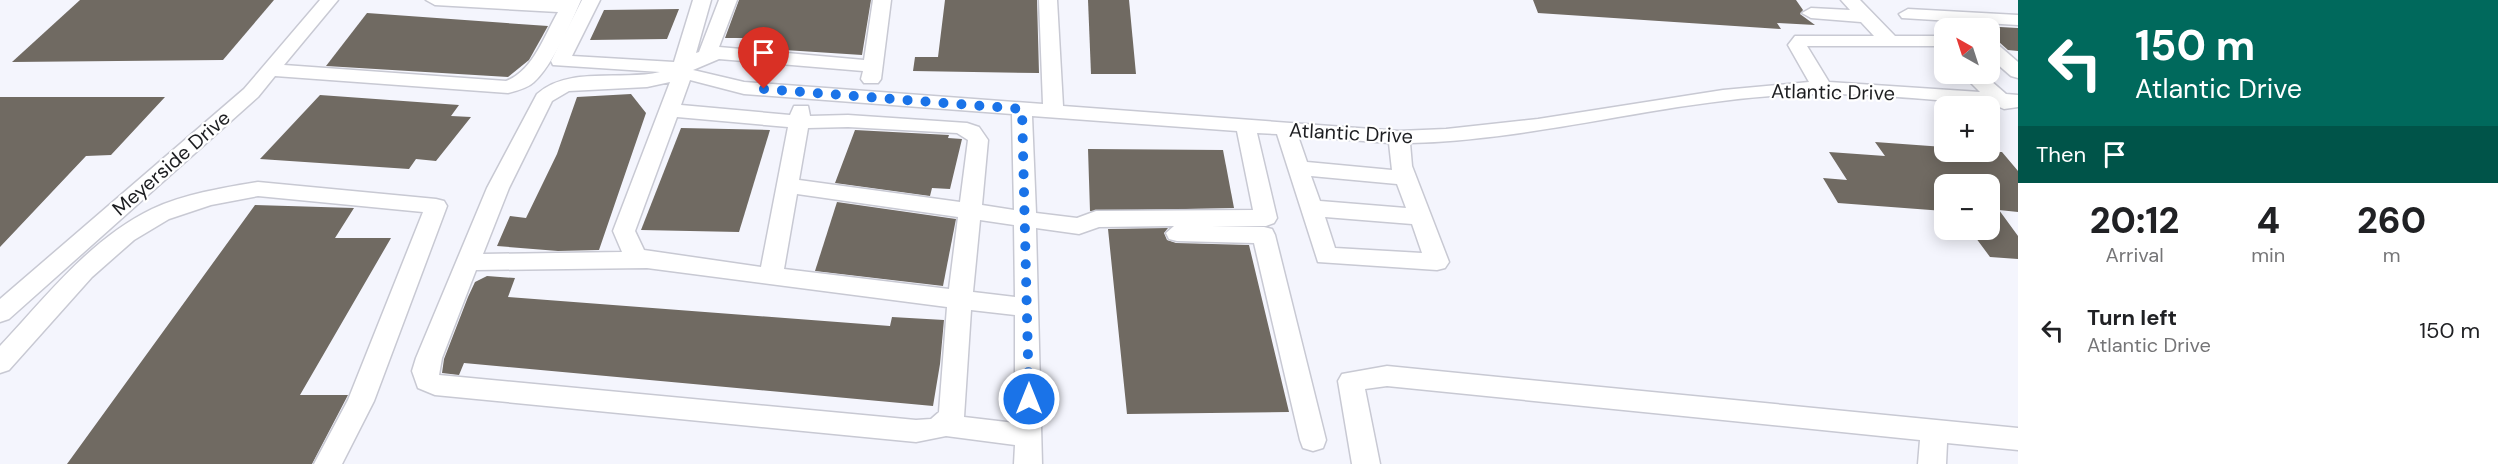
<!DOCTYPE html>
<meta charset="utf-8">
<style>
body{margin:0;font-family:"DM Sans",sans-serif;background:#f2f2f2;color:#202124;height:100vh;display:flex;flex-direction:column;font-size:22px;white-space:nowrap}
*{box-sizing:border-box;margin:0}
p{font-size:20px;color:#757577}
.icon{flex:none;width:33px;height:33px;fill:none;stroke:currentColor;stroke-width:2;stroke-linecap:round;stroke-linejoin:round}
.map{position:relative;flex:1;overflow:hidden}
.panel{display:flex;flex-direction:column;background:#fff;width:480px}
.panel>*{flex:none}
.banner{background:#00695c;color:#fff;overflow:hidden}
.needle{width:39px;rotate:321deg}
.fabs{position:absolute;left:1934px;top:18px;display:grid;gap:12px}
.fabs a{display:grid;place-items:center;width:66px;height:66px;border-radius:12px;background:#fff;box-shadow:0 3px 15px #0003;font-size:30px}
.pin{position:absolute;display:grid;place-items:center;width:51px;height:51px;color:#fff;margin:-62px -26px;border-radius:50% 50% 50% 0;rotate:-45deg;box-shadow:0 0 6px #0007}
.pin .icon{rotate:45deg}
.me{position:absolute;width:66px;margin:-33px;rotate:0deg;stroke-linejoin:round;filter:drop-shadow(0 0 4px #0008)}
.turn{display:flex;align-items:center;gap:21px;height:126px;padding:0 18px;font-size:27px}
.turn .icon{width:78px;height:78px;stroke-width:2.5}
.turn b{display:block;font-size:42px;line-height:51px}
.then{display:flex;align-items:center;height:57px;padding:0 18px;background:#0003;gap:12px;font-size:22px}
.eta{display:flex;justify-content:space-evenly;align-items:center;height:102px;text-align:center}
.eta b{font-size:36px;font-weight:800;line-height:42px}
ul{padding:0;list-style:none}
li{display:flex;align-items:center;gap:18px;height:90px;padding:0 18px}
li div{flex:1}
li b{display:block;font-size:22px}
li em{font-style:normal}
main{display:flex;flex:1;min-height:0}
.map>svg:first-child{display:block}
.building{fill:#706a62}
.lines{fill:none;stroke-linecap:round;stroke-linejoin:round}
.minor-casing{stroke:#c8c9d3;stroke-width:3}
.minor{fill:#fff;fill-rule:evenodd}
.route{stroke:#1a73e8;stroke-width:10;stroke-dasharray:0 18}
.labels{text-anchor:middle;stroke-width:4.5;stroke-linejoin:round;paint-order:stroke}
.street-label{font-size:20px;fill:#1d1e21;stroke:#fff}
</style>
<main>
<div class="map">
<svg width="2018" height="464" viewBox="0 0 2018 464">
<rect width="100%" height="100%" fill="#f4f5fd"/>
<g class="building">
<path d="M80 0H274L223 60 12 62Z"/>
<path d="M739 0H871L862 55 769 49 772 38H725Z"/>
<path d="M945 0H1037L1039 73 913 71 915 57H938Z"/>
<path d="M1088 0H1129L1136 74H1091Z"/>
<path d="M1533 0H1796L1803 10 1800 14 1815 25 1777 23 1781 29 1538 13Z"/>
<path d="M679 9 667 39 590 40 604 10Z"/>
<path d="M367 13 548 26 529 60 508 77 326 66Z"/>
<path d="M1982 26 2018 28V51L2008 50 1989 33V28Z"/>
<path d="M631 94 646 113 599 250 558 251 497 246 510 216 526 218 557 154 577 97Z"/>
<path d="M320 95 459 105 451 116 471 117 436 161 416 159 409 169 260 159Z"/>
<path d="M0 97H165L111 155 86 156 0 247Z"/>
<path d="M681 128 770 130 739 232 641 230Z"/>
<path d="M855 130 949 135 948 138 962 139 950 189 932 188 930 196 835 183Z"/>
<path d="M1875 142 1944 147V152H2002L2018 171V212L1999 210 2018 236V259L1990 257 1970 230H1989V184H1944V211L1838 203 1823 178 1847 180 1829 152 1885 156Z"/>
<path d="M1088 149 1223 150 1234 208 1090 211Z"/>
<path d="M837 202 956 219 943 286 815 271Z"/>
<path d="M255 205 354 208 335 238H391L300 395H348L312 464H67Z"/>
<path d="M1168 228 1164 233 1167 240 1176 243 1249 245 1289 412 1127 414 1108 229Z"/>
<path d="M487 276 515 278 508 297 890 326 892 317 944 320 940 364 933 406 464 363 459 375 442 373 444 359 468 297 475 282Z"/>
</g>
<g class="lines">
<g class="minor-casing">
<g id="minor">
<path d="M320 0H338L284 65 506 81C533 71 544 36 558 12L435 5 426 0H581C571 23 552 66 534 82 528 88 516 91 508 93L275 76 258 97 9 319 0 322V299L244 89Z"/>
<path d="M582 0H600L572 56 674 62 693 0H711L696 53 699 52 719 0H737L719 47 864 60 873 0H891L881 79 878 83H864L861 79 863 71 719 59 693 70 744 82 1043 104 1039 0H1057L1063 106 1399 131 1446 129 1538 119 1723 90 1809 82 1788 45 1795 36H1874L1861 22 1811 18 1802 13 1811 8 1850 10 1841 0H1860L1895 36H1938L1944 38V46H1807L1829 82 1980 92 1962 74H1983L2006 94 2018 95V107L2004 109 1995 105C1920 99 1846 90 1771 96 1650 105 1532 140 1410 143L1412 166 1449 262 1445 268 1437 270 1318 262 1277 134 1257 133 1277 218 1274 223 1266 226H1211L1264 227 1272 229 1275 235 1326 440 1323 448 1313 451 1303 448 1300 440 1254 243 1177 241 1169 239 1166 233 1174 226 1099 227 1079 234 1036 228 1042 464H1014L1015 445 946 436 916 442 435 395 418 388 412 371 416 358 487 188 537 94C568 66 621 81 660 72L553 65 551 61ZM690 80 744 94 1012 114 1014 210 982 205 988 140 979 127 967 123 848 115 810 116 808 106H794L790 115 681 105ZM670 82 613 231 622 252 483 254 509 188 552 101 569 91 647 87ZM1032 116 1237 131 1253 210 1096 211 1077 218 1036 213ZM677 117 788 127 761 267 644 250 635 231ZM848 127 957 133 968 140 960 202 799 180 808 128ZM1298 136 1389 143 1392 170 1307 162ZM1311 176 1397 184 1406 208 1320 201ZM797 194 958 217 949 289 784 269ZM1325 217 1412 224 1422 253 1335 248ZM980 220 1014 225 1015 297 973 292ZM647 268 947 307 939 412 931 419 916 420 439 375 442 358 476 270ZM971 310 1015 315V423L964 417Z"/>
<path d="M1908 9 2018 15V25L1902 18 1899 14Z"/>
<path d="M1989 41 1996 43 2018 62V78L2011 76 1989 57Z"/>
<path d="M258 182 436 199 444 201 447 206 374 401 342 464H314L348 400 423 212 258 196 211 205 169 219 134 240 92 277 9 370 0 373V346C46 297 90 239 152 209 185 194 222 188 258 182Z"/>
<path d="M1387 366 2018 428V450L1947 443 1946 464H1918L1920 440 1387 386 1365 389 1380 464H1352L1338 381 1342 374Z"/>
</g>
</g>
<use href="#minor" class="minor"/>
</g>
<g class="lines">
<path class="route" d="M764 89 1022 109 1029 399"/>
</g>
<g class="labels">
<g class="street-label">
<text transform="translate(1833 92) rotate(1)" y="7">Atlantic Drive</text>
<text transform="translate(1351 133) rotate(3)" y="7">Atlantic Drive</text>
<text transform="translate(171 163) rotate(-41)" y="7">Meyerside Drive</text>
</g>
</g>
</svg>
<div class="fabs">
<a><svg class="needle" viewBox="-14 -14 28 28"><path d="M0-13l5 13h-10z" fill="#e53935"/><path d="M0 13l5-13h-10z" fill="#757577"/></svg></a>
<a>+</a>
<a>−</a>
</div>
<div class="pin" style="left:764px;top:89px;background:#d93025"><svg class="icon" aria-label="arrive" viewBox="0 0 24 24"><path d="M6 21V4h12l-3 4 3 4H6"/></svg></div>
<svg class="me" style="left:1029px;top:399px" viewBox="-20 -20 40 40"><circle r="17" fill="#1a73e8" stroke="#fff" stroke-width="3"/><path d="M0-11L8 9 0 5-8 9z" fill="#fff"/></svg>
</div>
<section class="panel">
<div class="banner">
<div class="turn"><svg class="icon" aria-label="left" viewBox="0 0 24 24"><path d="M17 20v-9H6M10 6l-5 5 5 5"/></svg><div><b>150 m</b>Atlantic Drive</div></div>
<div class="then">Then<svg class="icon" aria-label="arrive" viewBox="0 0 24 24"><path d="M6 21V4h12l-3 4 3 4H6"/></svg></div>
</div>
<div class="eta">
<div><b>20:12</b><p>Arrival</p></div>
<div><b>4</b><p>min</p></div>
<div><b>260</b><p>m</p></div>
</div>
<ul>
<li><svg class="icon" aria-label="left" viewBox="0 0 24 24"><path d="M17 20v-9H6M10 6l-5 5 5 5"/></svg><div><b>Turn left</b><p>Atlantic Drive</p></div><em>150 m</em></li>
</ul>
</section>
</main>
